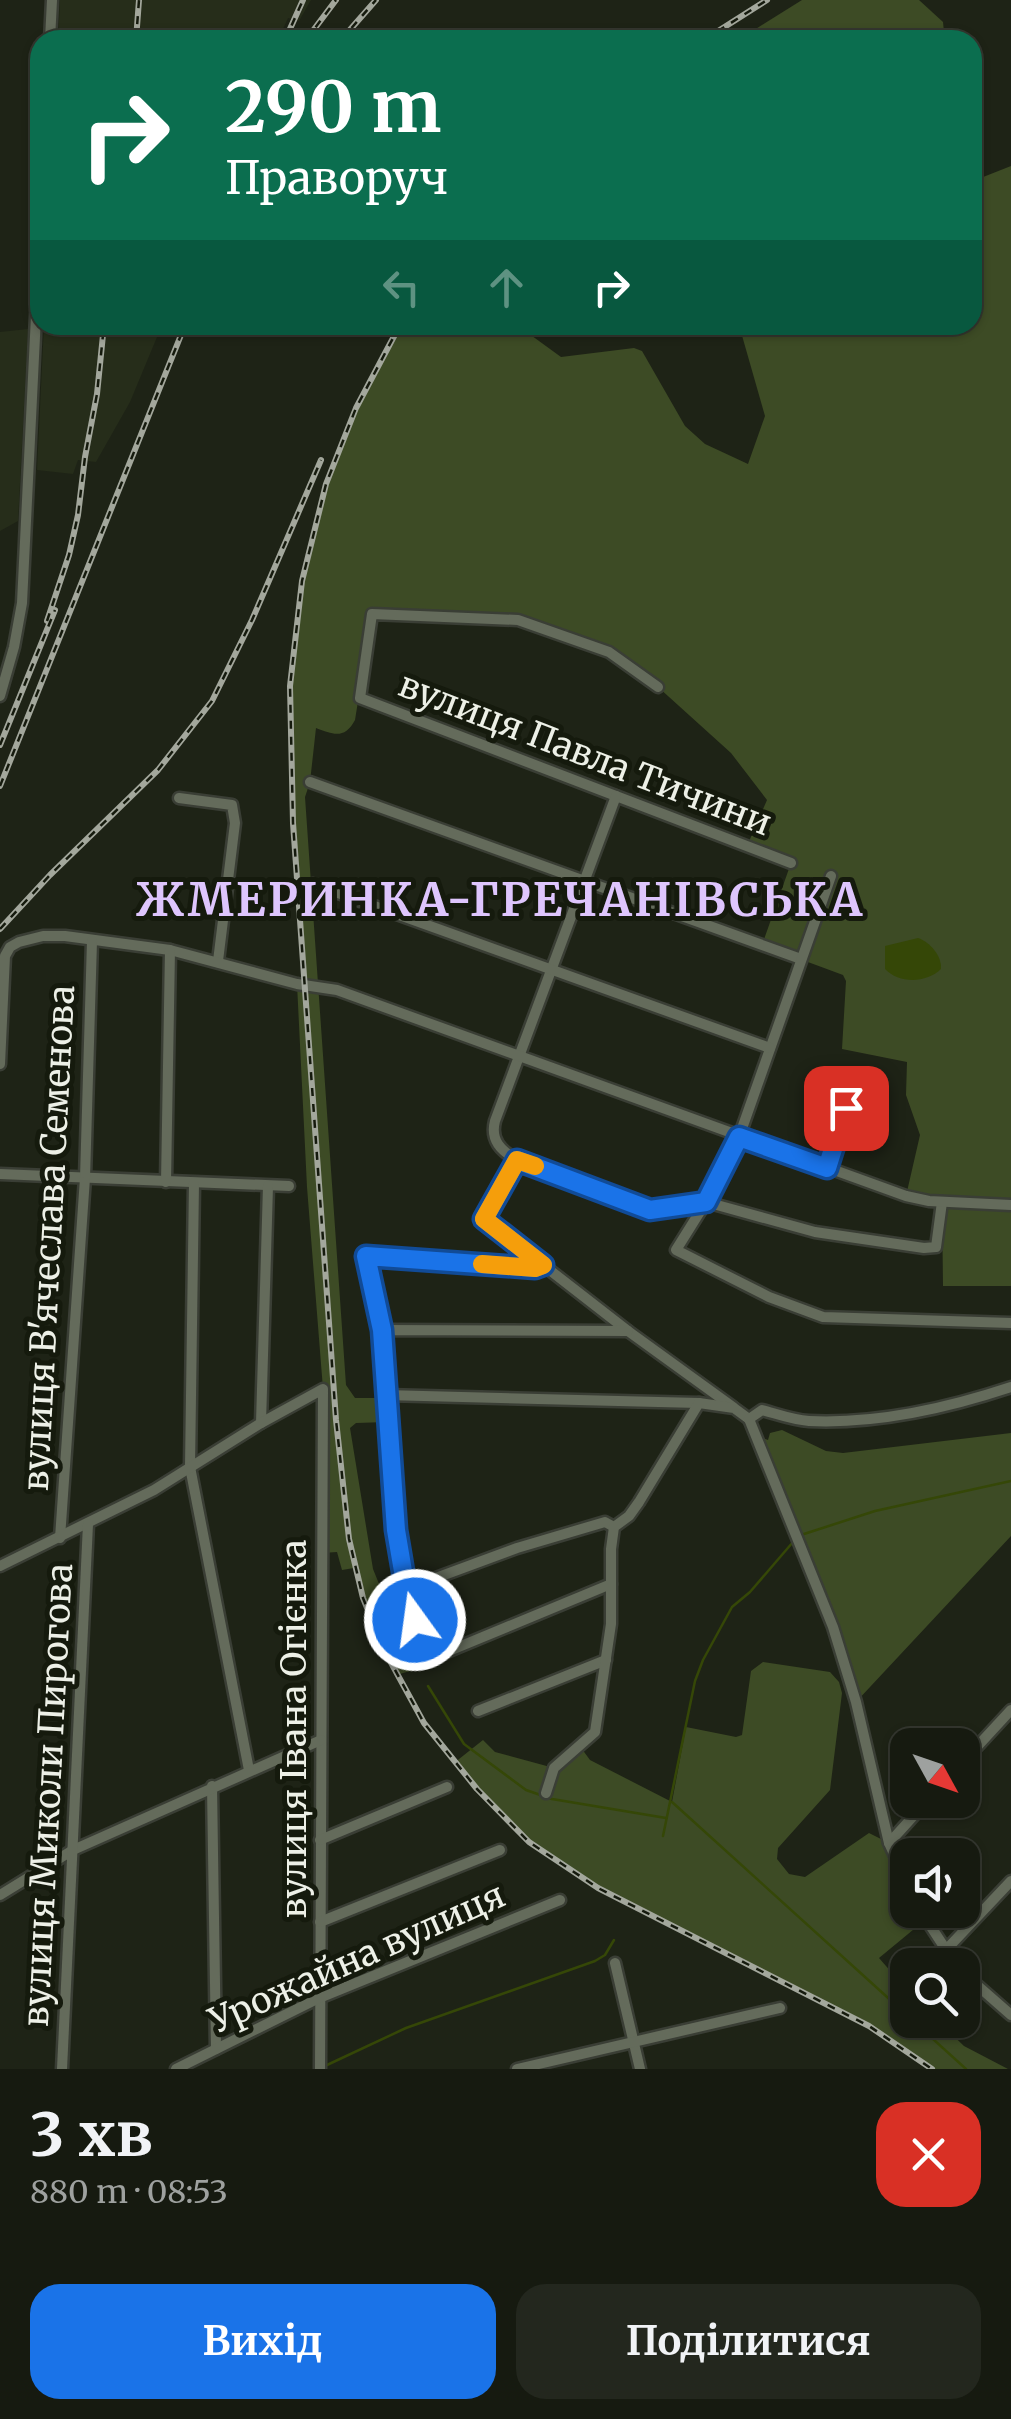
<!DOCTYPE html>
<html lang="uk">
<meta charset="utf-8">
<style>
body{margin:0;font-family:Merriweather,serif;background:#23271e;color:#f1f3f6;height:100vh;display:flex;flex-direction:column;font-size:38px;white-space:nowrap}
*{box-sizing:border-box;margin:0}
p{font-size:32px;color:#9ea19f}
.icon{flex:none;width:55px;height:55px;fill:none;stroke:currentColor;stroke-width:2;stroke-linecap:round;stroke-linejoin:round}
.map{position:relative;height:2069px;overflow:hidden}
.panel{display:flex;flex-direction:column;background:#161a10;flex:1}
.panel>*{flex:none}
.top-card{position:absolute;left:30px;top:30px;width:952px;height:305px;border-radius:30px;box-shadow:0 2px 8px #0004,0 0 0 2px #353830;background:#0b6e4f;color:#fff;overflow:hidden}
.needle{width:65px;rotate:130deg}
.fabs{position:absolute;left:890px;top:1728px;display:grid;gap:20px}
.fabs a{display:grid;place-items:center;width:90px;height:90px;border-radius:20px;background:#161a10;box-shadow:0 2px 8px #0004,0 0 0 2px #353830;font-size:50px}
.pin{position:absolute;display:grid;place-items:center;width:85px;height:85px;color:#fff;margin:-42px;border-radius:20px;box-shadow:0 5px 15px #0006}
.me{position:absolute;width:110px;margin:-55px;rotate:346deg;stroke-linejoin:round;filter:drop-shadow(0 0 8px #0008)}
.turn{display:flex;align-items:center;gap:35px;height:210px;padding:0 30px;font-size:45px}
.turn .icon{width:130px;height:130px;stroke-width:2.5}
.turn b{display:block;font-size:70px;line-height:85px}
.lanes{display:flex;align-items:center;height:95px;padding:0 30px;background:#0003;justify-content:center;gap:50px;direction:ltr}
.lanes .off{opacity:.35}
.round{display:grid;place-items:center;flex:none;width:105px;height:105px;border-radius:30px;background:#23271e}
.headline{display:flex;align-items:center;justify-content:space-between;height:170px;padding:0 30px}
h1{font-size:60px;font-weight:700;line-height:75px}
.button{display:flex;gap:20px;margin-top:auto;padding:20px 30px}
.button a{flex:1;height:115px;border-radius:30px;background:#1a73e8;color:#fff;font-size:40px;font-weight:700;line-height:115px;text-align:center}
.button a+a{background:#23271e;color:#f1f3f6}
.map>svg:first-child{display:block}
.built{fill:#262d1a}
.green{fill:#3d4b25}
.water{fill:#354707}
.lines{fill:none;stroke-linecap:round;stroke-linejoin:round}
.stream{stroke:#354707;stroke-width:2.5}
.minor-casing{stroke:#3a3e35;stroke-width:15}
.minor{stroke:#646b5b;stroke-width:10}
.rail-casing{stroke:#a3a79c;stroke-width:6}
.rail{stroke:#151a0d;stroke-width:2.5;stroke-dasharray:8;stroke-linecap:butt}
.route-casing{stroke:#114b97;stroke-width:25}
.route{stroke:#1a73e8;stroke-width:18}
.slow{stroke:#f59e0b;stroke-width:18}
.labels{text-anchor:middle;stroke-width:10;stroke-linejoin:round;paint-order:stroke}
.street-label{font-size:35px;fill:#edf0e7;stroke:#151a0d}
.district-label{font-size:45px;font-weight:bold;letter-spacing:2.5px;fill:#dec5fd;stroke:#151a0d}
</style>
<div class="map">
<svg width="1011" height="2069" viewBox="0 0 1011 2069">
<rect width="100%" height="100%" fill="#1e2316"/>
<g class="built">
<path d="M60 0H311L299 21 288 18 278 40H58Z"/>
<path d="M44 325H162L130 402 96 462 78 460 73 474 37 470Z"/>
<path d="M28 329 18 521 0 531V332Z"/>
</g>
<g class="green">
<path d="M802 0H919L943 22 944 32 938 40H738Z"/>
<path d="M1011 166V1286H943L942 1202 906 1196 920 1135 906 1095 907 1062 842 1049 846 981 843 975 762 945 791 863 747 846 767 800 731 753 658 687 623 660 518 620 372 614 355 720C345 739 334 735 316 728L310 782 305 797 346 1385 355 1398H385L387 1422 356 1423 350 1428 373 1569 414 1670 396 1675 370 1620 354 1568 342 1570 337 1552 322 1553 323 1389 307 1187 297 984 305 985C299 886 287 786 290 687 293 559 336 435 400 325H517L561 357 634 348 642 351 685 426 705 444 748 464 765 416 739 325H972L973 181Z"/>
<path d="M782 1430 826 1451 843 1453 1011 1433V1536L856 1702 755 1435 768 1440 770 1433Z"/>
<path d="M763 1662 830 1672 839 1682 842 1693 830 1790 778 1848 777 1859 789 1874 805 1877 869 1833 889 1843 907 1885 908 1910H920L925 1920 879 1958 907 1990 908 2020H937L964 2046 1008 2069H932L856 2019 598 1888 553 1860 516 1831 454 1763 483 1740 495 1752 554 1768 579 1745 590 1760 672 1802 686 1727 736 1737 742 1735 751 1671Z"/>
</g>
<path class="water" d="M918 938C930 942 942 956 941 969 927 983 899 984 885 969V946Z"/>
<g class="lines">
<g class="stream">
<path d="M804 1534 875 1511 1011 1481"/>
<path d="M428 1686 464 1744 526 1790 552 1799 666 1818"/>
<path d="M672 1802 908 2016"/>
<path d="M663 1836 695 1681 703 1660 732 1607 750 1592 793 1542"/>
<path d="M912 2020 966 2069"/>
<path d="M327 2065 406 2028 595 1961 605 1955 614 1940"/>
</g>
<g class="minor-casing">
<g id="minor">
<path d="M50 40 52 0"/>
<path d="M658 687 609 652 518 620 372 614 360 698 791 863"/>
<path d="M0 696 14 647 22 603 40 234"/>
<path d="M310 782 801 959"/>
<path d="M616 796 495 1121C490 1140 501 1151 517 1160L651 1210 706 1202 815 1232 924 1248 936 1247 942 1202"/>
<path d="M179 798 232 805 235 823 218 961"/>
<path d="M831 876 739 1137 706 1202 676 1250 769 1297 823 1317 1011 1323"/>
<path d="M313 884 770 1048"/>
<path d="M0 1064 5 956 10 947 19 942 43 936H65L170 950 297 984 337 990 906 1196 929 1201 1011 1205"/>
<path d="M517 1160 484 1219 628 1331 733 1407"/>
<path d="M827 1167 856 1078"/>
<path d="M0 1174 289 1186"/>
<path d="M166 1182 170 950"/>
<path d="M194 1183 190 1467 249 1770"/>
<path d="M382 1330 366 1256 535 1267 543 1265"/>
<path d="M628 1331 382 1330 385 1395 699 1403"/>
<path d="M385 1395 396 1530 406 1589 517 1548 605 1522 614 1527"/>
<path d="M261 1423 268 1186"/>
<path d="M60 1538 85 1178 92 941"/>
<path d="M0 1566 154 1490 261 1423 323 1389 320 2069"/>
<path d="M406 1589 424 1651 432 1658 611 1584"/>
<path d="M478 1711 606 1660"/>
<path d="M962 1763 1011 1710"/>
<path d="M212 1786 216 2049"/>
<path d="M546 1793 554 1768 595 1732 611 1624V1549L614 1527 629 1516 639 1502 699 1403 734 1408 749 1419"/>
<path d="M320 1840 447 1787"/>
<path d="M889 1843 856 1702 833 1627 749 1419 762 1410C777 1414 793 1420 809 1421 875 1424 948 1408 1011 1387"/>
<path d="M908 1885 889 1843 928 1800"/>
<path d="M0 1895 73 1850 321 1740"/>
<path d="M920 1910 956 1965"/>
<path d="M320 1922 500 1850"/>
<path d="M944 1952 1011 1881"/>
<path d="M615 1963 640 2069"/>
<path d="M962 1972 1011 2015"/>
<path d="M62 2069 88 1524"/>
<path d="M176 2069 319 1998 560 1900"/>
<path d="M517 2069 780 2008"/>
</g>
</g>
<use href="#minor" class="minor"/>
<g class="rail-casing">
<g id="rail">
<path d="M136 40 139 0"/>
<path d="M285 40 303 0"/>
<path d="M306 40 336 0"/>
<path d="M341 40 376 0"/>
<path d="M704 40 767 0"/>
<path d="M400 325 356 408 326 484 302 581 290 686 293 823 336 1420 349 1539 363 1598 383 1648 424 1723 477 1789 529 1842 598 1888 869 2026 932 2069"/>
<path d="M47 621 69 555 78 515 85 457 97 394 104 325"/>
<path d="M0 745 55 610"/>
<path d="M0 786 185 325"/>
<path d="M0 929 50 875 158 770 212 701 252 620 321 460"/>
</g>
</g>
<use href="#rail" class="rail"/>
</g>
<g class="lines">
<g class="route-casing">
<path id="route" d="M415 1620 406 1589 396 1530 382 1330 366 1256 535 1268 543 1265 484 1219 517 1160 650 1210 706 1202 739 1137 827 1168 846 1108"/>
</g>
<use href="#route" class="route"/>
<path class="slow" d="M482 1264 535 1268 543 1265 484 1219 517 1160 535 1166"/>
</g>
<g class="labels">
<g class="street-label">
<text transform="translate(585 754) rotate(21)" y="12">вулиця Павла Тичини</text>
<text transform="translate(49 1238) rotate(-87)" y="12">вулиця В'ячеслава Семенова</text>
<text transform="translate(294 1729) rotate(-90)" y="12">вулиця Івана Огієнка</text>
<text transform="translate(48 1795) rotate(-87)" y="12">вулиця Миколи Пирогова</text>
<text transform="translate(357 1958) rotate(-24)" y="12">Урожайна вулиця</text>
</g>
<g class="district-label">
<text x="500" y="916">ЖМЕРИНКА-ГРЕЧАНІВСЬКА</text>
</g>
</g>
</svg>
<div class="fabs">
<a><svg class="needle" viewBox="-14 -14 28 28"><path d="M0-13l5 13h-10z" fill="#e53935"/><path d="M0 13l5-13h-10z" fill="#9ea19f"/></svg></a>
<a><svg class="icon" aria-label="sound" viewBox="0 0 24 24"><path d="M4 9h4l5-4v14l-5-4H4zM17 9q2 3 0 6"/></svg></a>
<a><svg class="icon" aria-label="search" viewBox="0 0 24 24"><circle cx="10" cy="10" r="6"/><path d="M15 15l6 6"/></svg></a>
</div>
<div class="pin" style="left:846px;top:1108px;background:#d93025"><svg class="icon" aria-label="arrive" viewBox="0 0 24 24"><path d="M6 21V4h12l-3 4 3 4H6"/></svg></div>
<svg class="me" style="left:415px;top:1620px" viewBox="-20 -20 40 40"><circle r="17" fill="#1a73e8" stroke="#fff" stroke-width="3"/><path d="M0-11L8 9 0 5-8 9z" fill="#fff"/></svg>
<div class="top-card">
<div class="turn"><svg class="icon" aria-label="right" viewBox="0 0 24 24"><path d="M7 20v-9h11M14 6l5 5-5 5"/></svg><div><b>290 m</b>Праворуч</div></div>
<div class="lanes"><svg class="icon off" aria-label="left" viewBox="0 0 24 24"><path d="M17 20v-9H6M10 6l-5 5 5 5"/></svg><svg class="icon off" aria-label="ahead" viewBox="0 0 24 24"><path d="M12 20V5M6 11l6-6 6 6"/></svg><svg class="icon" aria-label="right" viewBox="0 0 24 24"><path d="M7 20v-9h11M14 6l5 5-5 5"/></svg></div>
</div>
</div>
<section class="panel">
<div class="headline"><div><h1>3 хв</h1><p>880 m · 08:53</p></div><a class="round" style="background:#d93025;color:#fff"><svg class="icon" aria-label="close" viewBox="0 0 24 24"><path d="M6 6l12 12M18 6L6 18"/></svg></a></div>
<div class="button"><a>Вихід</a><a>Поділитися</a></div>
</section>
